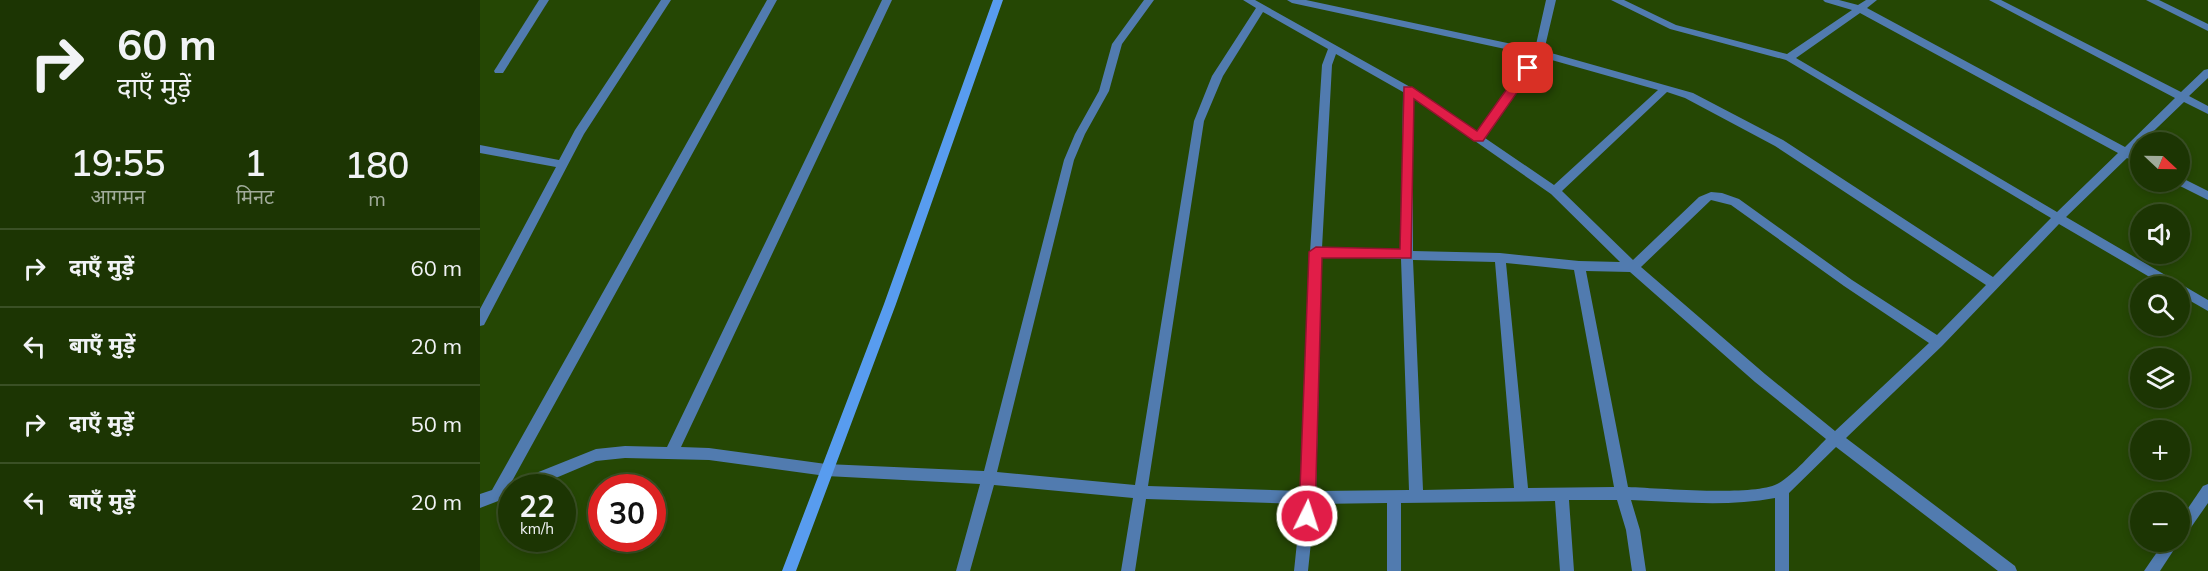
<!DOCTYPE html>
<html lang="hi">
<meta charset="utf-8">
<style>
body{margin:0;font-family:Mulish,"Noto Sans Devanagari",sans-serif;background:#294012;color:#f1f3f6;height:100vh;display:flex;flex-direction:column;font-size:22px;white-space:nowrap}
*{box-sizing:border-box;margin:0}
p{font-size:20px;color:#a0ab9a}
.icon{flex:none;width:33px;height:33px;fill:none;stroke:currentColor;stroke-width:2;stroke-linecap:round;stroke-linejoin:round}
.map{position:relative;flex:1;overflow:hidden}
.drawer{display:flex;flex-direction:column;background:#1c3503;width:480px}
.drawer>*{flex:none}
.hud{background:#1c3503;color:#f1f3f6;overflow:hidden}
.needle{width:39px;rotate:112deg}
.controls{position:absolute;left:1650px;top:132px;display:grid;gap:12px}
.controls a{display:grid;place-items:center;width:60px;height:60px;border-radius:50%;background:#1c3503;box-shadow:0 3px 9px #0003,0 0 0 2px #3a5025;font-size:30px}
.speed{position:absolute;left:18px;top:474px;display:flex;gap:12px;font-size:30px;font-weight:700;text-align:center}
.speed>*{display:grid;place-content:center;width:78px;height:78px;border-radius:50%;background:#1c3503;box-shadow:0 3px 9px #0003,0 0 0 2px #3a5025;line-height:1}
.speed small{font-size:15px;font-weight:400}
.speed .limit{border:9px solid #d22;background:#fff;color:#111}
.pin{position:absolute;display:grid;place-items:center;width:51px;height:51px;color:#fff;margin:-26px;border-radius:12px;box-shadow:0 3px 9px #0006}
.me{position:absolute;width:66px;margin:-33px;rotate:4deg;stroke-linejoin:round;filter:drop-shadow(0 0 4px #0008)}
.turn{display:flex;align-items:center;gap:21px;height:126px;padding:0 18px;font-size:27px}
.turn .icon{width:78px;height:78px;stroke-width:2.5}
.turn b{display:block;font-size:42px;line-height:51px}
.eta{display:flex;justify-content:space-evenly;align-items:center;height:102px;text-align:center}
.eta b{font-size:36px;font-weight:600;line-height:42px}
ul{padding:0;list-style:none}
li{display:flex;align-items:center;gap:18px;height:78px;padding:0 18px;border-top:2px solid #3a5025}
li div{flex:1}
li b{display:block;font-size:22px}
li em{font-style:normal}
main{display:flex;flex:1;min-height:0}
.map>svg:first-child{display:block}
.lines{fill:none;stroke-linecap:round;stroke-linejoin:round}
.street{fill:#517baf;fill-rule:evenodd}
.secondary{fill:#589cef;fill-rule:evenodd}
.route{fill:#e11d48;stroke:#92132f;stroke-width:1.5}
</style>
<main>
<section class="drawer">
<div class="hud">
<div class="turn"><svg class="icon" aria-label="right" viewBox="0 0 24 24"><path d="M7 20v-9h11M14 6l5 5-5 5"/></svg><div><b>60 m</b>दाएँ मुड़ें</div></div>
</div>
<div class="eta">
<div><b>19:55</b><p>आगमन</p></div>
<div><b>1</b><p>मिनट</p></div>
<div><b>180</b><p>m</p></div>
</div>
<ul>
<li><svg class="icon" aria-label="right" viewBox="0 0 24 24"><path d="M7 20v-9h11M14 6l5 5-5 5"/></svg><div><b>दाएँ मुड़ें</b></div><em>60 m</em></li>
<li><svg class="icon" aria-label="left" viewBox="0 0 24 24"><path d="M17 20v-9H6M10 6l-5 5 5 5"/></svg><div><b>बाएँ मुड़ें</b></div><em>20 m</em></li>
<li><svg class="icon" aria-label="right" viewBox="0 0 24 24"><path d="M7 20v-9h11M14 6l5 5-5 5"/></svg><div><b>दाएँ मुड़ें</b></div><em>50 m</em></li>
<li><svg class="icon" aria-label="left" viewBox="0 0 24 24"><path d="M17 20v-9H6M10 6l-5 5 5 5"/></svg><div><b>बाएँ मुड़ें</b></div><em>20 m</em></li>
</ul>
</section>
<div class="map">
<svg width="1728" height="571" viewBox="0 0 1728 571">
<rect width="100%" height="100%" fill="#254704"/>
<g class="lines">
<g class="street">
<path d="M59 0H69L23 73H15L14 71Z"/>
<path d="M181 0H191L104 134 4 325 0 326V309L76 167 0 153V145L79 160 95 130Z"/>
<path d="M287 0H297L31 483 116 449 145 446 187 447 402 0H412L201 447 229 448 346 464 504 471 584 160 595 134 619 91 632 44 664 0H674L642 44 629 91 605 134 594 160 517 472 655 485 714 121 732 76 776 8 763 0H775L932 88 997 132 1053 55 812 3 807 0H826L1055 49 1066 0H1076L1064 51 1213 93 1303 140 1513 277 1571 218 1306 60 1190 29 1131 0H1144L1196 25 1307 54 1372 10 1345 2 1343 0H1359L1378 5 1386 0H1397L1387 8 1645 147 1695 98 1509 0H1521L1701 92 1724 70 1728 69V78L1709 96 1728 106V114L1704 102 1653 151 1660 155V164L1647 158 1586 217 1728 300V311L1700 295V286H1685L1579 224 1462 346 1366 438 1535 566 1537 571H1518L1356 447 1309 493V571H1295V498C1248 507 1199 502 1151 500L1160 530 1166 571H1152L1146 530 1137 500H1089L1094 571H1080L1075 501 921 503V571H907V503L835 504 828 571H814L821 504 666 499 655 571H641L653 498 514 485 490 571H476L500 484 346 476 229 460 145 458 116 461 52 488H32V493L29 487 26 498 0 508V494L12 490ZM783 12 848 49 842 65 830 252 822 491 668 486 724 121 743 76ZM1380 13 1638 153 1577 212 1316 58ZM856 54 923 92 921 250 842 248 852 65ZM1061 57 1178 90 1074 185 1005 138ZM1187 92 1205 98 1295 146 1506 285 1457 335 1372 280 1259 199 1242 193 1231 192 1219 197 1153 260 1082 191ZM933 98 1071 194 1140 262 1099 261 1020 253 933 251ZM1231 200 1251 205 1364 286 1449 343 1355 431 1285 374 1161 267ZM842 257 921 259 929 490 836 491ZM933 260 1015 262 1034 488 943 490ZM1026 263 1094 270 1134 487 1048 488ZM1106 271 1150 272 1275 382 1346 439C1334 451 1312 476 1299 483 1277 497 1178 488 1148 487Z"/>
<path d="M1666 0H1679L1728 24V31Z"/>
<path d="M1700 177 1728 191V200L1696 184 1695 182H1700Z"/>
<path d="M1728 484V503L1705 536 1700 538V520L1723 486Z"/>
<path d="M1684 542H1699L1680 571H1664Z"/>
</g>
<path class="secondary" d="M513 0H523L416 304 316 571H302L404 304Z"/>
</g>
<path class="route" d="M1048 64 1054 68 1003 141H994L934 99 931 258H842L835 516 832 521 827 524 821 521 819 516 829 252 836 247 920 249 924 87H932L997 131 1044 65Z"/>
</svg>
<div class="controls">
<a><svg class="needle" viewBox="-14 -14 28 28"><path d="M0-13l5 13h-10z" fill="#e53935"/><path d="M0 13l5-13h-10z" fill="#a0ab9a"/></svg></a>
<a><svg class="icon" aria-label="sound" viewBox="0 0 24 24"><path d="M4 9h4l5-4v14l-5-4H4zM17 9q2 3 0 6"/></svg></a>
<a><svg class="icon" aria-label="search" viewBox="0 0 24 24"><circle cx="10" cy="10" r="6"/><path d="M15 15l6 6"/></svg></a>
<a><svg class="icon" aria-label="layers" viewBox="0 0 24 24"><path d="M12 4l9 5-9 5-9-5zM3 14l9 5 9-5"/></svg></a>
<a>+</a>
<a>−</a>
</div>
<div class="speed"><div>22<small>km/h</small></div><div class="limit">30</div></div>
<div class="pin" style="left:1048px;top:68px;background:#d93025"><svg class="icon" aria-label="arrive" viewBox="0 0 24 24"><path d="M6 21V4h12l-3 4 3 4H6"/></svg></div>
<svg class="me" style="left:827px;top:516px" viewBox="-20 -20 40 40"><circle r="17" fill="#e11d48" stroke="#fff" stroke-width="3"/><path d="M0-11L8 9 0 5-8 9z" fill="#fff"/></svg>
</div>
</main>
